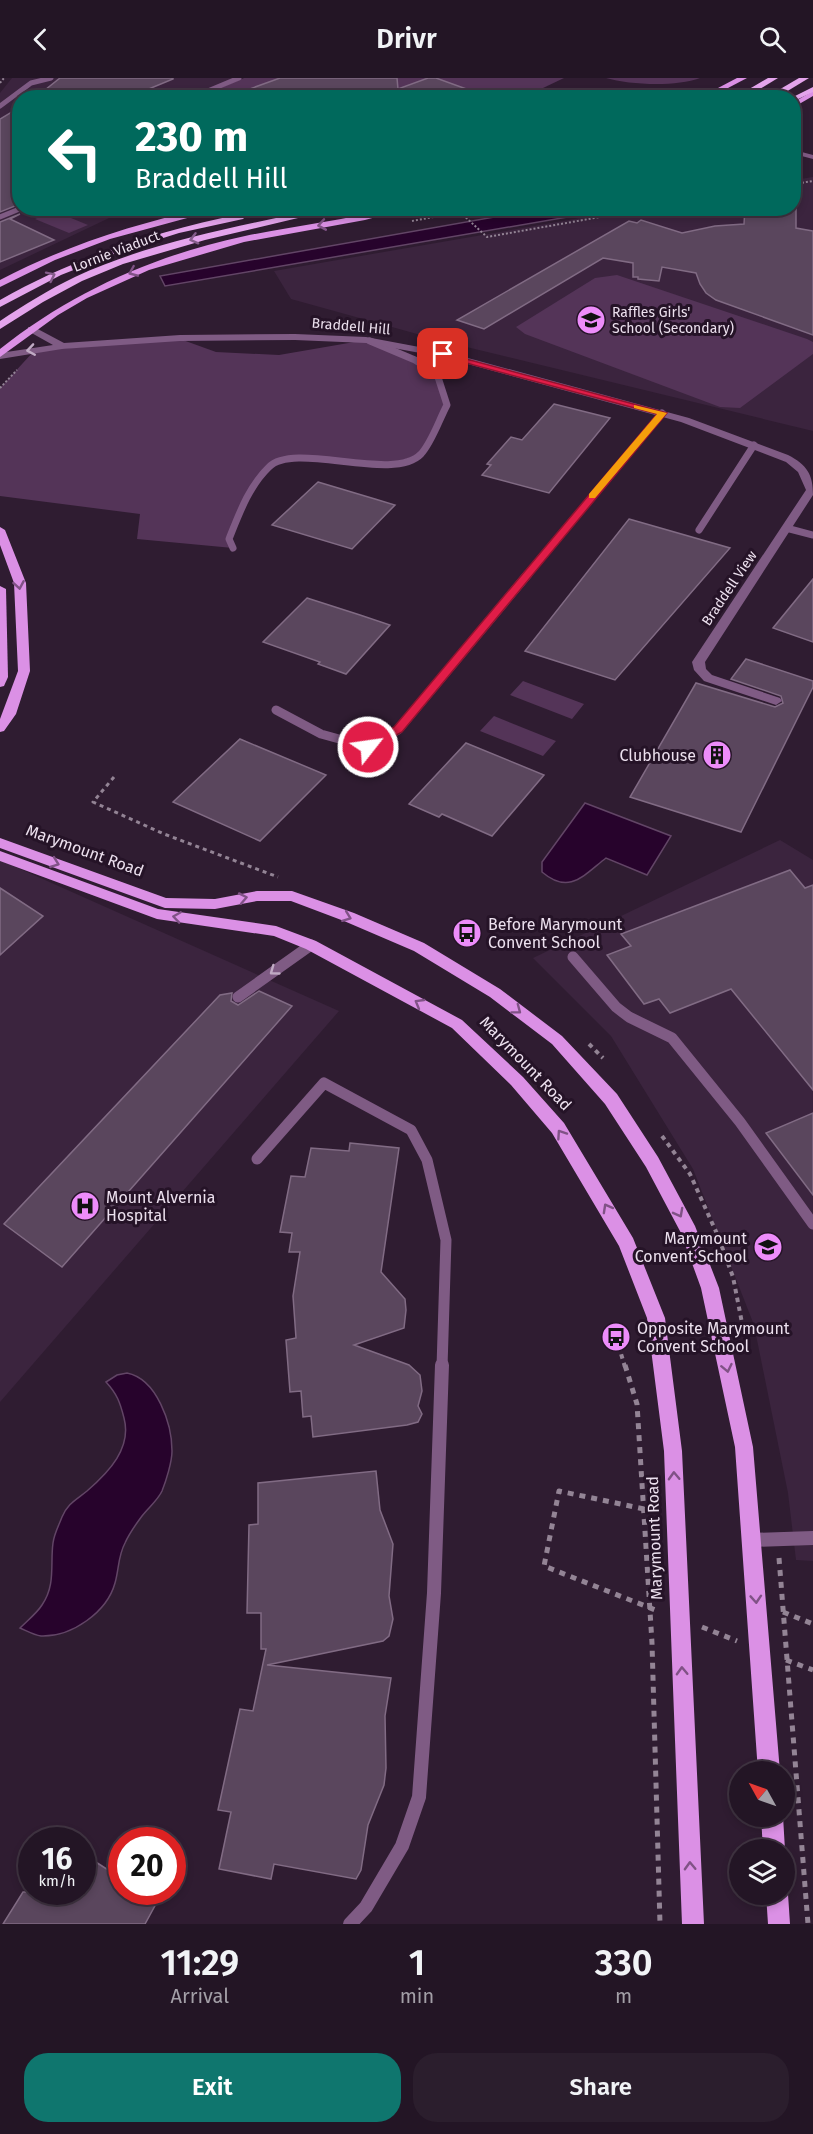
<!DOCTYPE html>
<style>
body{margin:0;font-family:"Fira Sans",sans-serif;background:#2b1e2d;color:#f1f3f6;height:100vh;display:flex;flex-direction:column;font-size:22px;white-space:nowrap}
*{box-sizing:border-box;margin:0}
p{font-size:20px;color:#a39fa7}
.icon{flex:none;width:33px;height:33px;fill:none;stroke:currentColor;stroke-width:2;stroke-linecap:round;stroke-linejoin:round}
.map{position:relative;height:1846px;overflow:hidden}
.panel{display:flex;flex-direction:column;background:#231525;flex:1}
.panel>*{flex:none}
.guide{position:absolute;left:12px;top:12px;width:789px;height:126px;border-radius:24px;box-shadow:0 3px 9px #0003,0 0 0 2px #403442;background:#00695c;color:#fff;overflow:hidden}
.needle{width:39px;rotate:310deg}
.tools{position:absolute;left:729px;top:1683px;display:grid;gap:12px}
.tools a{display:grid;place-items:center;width:66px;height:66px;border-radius:50%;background:#231525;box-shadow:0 3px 9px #0003,0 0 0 2px #403442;font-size:30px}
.speed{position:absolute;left:18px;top:1749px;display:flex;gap:12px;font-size:30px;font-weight:700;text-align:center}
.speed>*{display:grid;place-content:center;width:78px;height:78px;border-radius:50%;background:#231525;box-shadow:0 3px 9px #0003,0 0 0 2px #403442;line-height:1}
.speed small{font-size:15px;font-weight:400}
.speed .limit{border:9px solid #d22;background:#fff;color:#111}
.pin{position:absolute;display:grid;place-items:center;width:51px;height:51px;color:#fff;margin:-26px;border-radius:12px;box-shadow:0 3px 9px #0006}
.me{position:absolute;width:66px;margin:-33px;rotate:60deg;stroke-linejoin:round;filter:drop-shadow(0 0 4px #0008)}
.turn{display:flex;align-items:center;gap:21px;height:126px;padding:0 24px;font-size:27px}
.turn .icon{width:78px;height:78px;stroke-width:2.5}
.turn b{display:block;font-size:42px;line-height:51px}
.eta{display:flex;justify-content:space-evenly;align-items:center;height:102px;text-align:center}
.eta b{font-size:36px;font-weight:600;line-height:42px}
.primary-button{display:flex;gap:12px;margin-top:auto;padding:12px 24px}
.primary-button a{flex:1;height:69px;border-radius:24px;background:#0f766e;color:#fff;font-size:24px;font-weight:600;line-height:69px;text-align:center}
.primary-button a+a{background:#2b1e2d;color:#f1f3f6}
header{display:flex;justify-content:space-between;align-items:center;height:78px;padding:0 24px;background:#231525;font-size:27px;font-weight:600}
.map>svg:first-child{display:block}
.built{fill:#3b243e}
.green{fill:#543458}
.water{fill:#27032c;stroke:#624566;stroke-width:1.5}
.building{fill:#5a465d;stroke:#816b84;stroke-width:1.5}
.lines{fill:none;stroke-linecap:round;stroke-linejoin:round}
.path-far3{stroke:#938495;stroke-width:2;stroke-dasharray:2 2;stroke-linecap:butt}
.path-far2{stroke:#938495;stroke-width:3;stroke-dasharray:4 4;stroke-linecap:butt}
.path-far1{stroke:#938495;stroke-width:4;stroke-dasharray:4.5 4.5;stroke-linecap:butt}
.path{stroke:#938495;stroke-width:5;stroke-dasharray:6 6;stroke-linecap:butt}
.service-far4{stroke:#7f5b84;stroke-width:5}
.service-far3{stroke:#7f5b84;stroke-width:7}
.service-far2{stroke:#7f5b84;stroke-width:9}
.service-far1{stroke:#7f5b84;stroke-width:11}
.service{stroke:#7f5b84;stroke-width:14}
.minor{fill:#7f5b84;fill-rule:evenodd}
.primary{fill:#db90e5;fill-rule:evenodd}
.trunk{fill:#e4a4ec;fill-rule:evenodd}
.oneway{stroke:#805286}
.oneway2{stroke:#845c8a}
.oneway3{stroke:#c0abc4}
.route{fill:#e11d48;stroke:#92132f;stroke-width:1.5}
.slow{fill:#f59e0b}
.labels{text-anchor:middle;stroke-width:6;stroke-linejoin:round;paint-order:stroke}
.far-street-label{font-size:14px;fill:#ece0ee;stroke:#251327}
.far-poi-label{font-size:14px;fill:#ece0ee;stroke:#251327;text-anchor:start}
.poi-label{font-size:16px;fill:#ece0ee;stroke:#251327;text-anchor:start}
.street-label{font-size:16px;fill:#ece0ee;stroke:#251327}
</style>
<header><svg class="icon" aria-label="back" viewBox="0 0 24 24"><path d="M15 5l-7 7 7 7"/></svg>Drivr<svg class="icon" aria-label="search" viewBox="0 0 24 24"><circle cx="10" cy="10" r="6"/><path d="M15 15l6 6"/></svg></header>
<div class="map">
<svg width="813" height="1846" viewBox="0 0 813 1846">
<rect width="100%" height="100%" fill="#2f1c31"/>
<g class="built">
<path d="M12 0H242L195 19 20 20V130L128 131 0 192V15Z"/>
<path d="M813 99V353L446 264 291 221 274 193 632 131 794 130V102Z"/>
<path d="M780 762 813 782V1483L796 1482 788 1415 754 1247 693 1091 611 958 533 880Z"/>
<path d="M0 782 339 933 0 1324Z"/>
</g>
<g class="green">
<path d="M244 0H564L522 20H196Z"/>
<path d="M606 0H700C676 9 630 7 606 0Z"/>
<path d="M54 133 88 147 69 155 35 141Z"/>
<path d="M617 197 807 261 813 264V276L740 330 720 329 525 256 516 249 595 200Z"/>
<path d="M180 261 216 274 279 277 366 262 437 296 447 327 422 375 389 387 295 380 270 387 245 421 229 461 233 470 137 461 140 436 0 418V310L34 273Z"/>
<path d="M523 603 584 626 572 641 510 617Z"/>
<path d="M494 638 556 663 543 678 480 653Z"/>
</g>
<g class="water">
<path d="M546 130 614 131 165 208 160 198Z"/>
<path d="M585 725 671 758 647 797 606 780C583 798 569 817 542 794V784Z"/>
<path d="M127 1295C157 1301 172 1346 172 1373 172 1384 166 1403 162 1413 158 1422 148 1430 142 1438 136 1446 129 1456 125 1465 118 1478 119 1491 115 1505 107 1534 72 1559 41 1558 34 1557 27 1553 20 1550 27 1543 37 1535 42 1527 56 1507 50 1486 53 1465 54 1456 59 1447 62 1439 68 1425 76 1422 87 1413 109 1394 132 1370 124 1340 120 1324 117 1316 106 1304L117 1297Z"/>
</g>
<g class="building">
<path d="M60 0H173V1L127 20H35Z"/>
<path d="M280 0H397L398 11 428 0H436L483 17 482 20H234L233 17Z"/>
<path d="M20 29V126L0 134V41Z"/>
<path d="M745 130H796V150L813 153V257L716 222 706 215 700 206 696 195 662 189 659 203 638 201V199H633V185L603 180 484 251 457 242 629 143 637 145 641 142 682 155 715 148 744 146Z"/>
<path d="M20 136 10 141 54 162 0 184V144Z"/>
<path d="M554 326 610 340 549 415 482 397 491 387 487 386 511 359 522 362Z"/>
<path d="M318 404 375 421 395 427 352 471 272 447Z"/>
<path d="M629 441 730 470 615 602 525 573Z"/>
<path d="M813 501V564L773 550Z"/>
<path d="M307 520 360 537 390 547 346 596 318 586 320 584 263 564Z"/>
<path d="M746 581 813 603V609L741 754 630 719 696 605 775 629 783 625 781 618 731 601Z"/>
<path d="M240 661 326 697 260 763 173 724Z"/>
<path d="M466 665 544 697 492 758 442 736 439 739 409 726Z"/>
<path d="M790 792 805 810 813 807V1012L731 911 670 935 659 921 644 926 607 877 631 868 621 856Z"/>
<path d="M0 810 43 838 0 877Z"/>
<path d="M259 913 292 928 62 1189 4 1146 220 917 232 915 231 923 238 927Z"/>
<path d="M813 1035V1117L766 1055Z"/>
<path d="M350 1065 399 1070 381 1194 405 1221 406 1232 404 1250 354 1267 409 1287 420 1297 422 1313 418 1328 422 1336 418 1344 407 1347 313 1359 311 1338 303 1339 301 1313 290 1314 286 1262 296 1260 293 1218 300 1174H289L292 1155 280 1154 291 1098 305 1099 311 1070 349 1073Z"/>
<path d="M376 1393 380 1432 393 1466 389 1518 393 1541 389 1558 383 1563 267 1587 391 1600 385 1638 386 1690 384 1707 368 1747 361 1792 356 1801 274 1786 271 1801 219 1791 231 1734 218 1732 240 1631 253 1633 266 1571H261V1535H247L249 1447 258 1446V1405Z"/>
<path d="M82 1775 122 1801V1814H141L157 1824 145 1846H3L23 1814H82Z"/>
</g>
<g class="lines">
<g class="path-far3">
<path d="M0 5 4 0"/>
<path d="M794 106 813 103"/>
<path d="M460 134 487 159 651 130"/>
<path d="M412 143 481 130"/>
<path d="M0 310 17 292"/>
</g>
<path class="path-far2" d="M114 699 93 724 164 756 278 799"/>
<g class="path-far1">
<path d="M589 966 603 980"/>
<path d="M662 1058 690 1096 718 1158 733 1199 743 1250"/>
<path d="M616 1259 625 1289"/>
</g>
<g class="path">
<path d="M625 1287 637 1326 652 1565 660 1846"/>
<path d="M644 1431 559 1413 544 1488 658 1533"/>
<path d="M779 1480 808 1846"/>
<path d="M783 1534 813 1546"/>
<path d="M702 1549 737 1563"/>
<path d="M786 1582 813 1592"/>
</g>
<g class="service-far4">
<path d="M191 20 239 0"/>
<path d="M0 28 31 5 51 0"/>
<path d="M0 139 22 130"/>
</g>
<g class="service-far3">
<path d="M786 450 813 457"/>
<path d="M699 452 754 367"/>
<path d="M233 470 229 461C239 436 249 408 269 389 295 363 393 405 421 376 432 364 439 342 447 327L437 296 415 282 370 263"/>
<path d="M527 497 662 335"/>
</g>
<path class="service-far2" d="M276 632 321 656 368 669 398 652 528 496"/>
<g class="service-far1">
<path d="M573 879 616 929 629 939 672 960 740 1044 813 1146"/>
<path d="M238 919 311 867"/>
<path d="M257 1081 324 1005 411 1052 427 1082 446 1162 442 1289"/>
</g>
<g class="service">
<path d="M752 1462 813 1460"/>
<path d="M350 1846 366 1829 402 1768 419 1719 434 1515 442 1287"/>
</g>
<g class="minor">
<path d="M794 72 813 77V81L794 76Z"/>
<path d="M28 249H34L64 265 180 257 295 256 366 259 446 274 689 340 788 377C807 387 813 396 813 417L705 584 706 591 712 597 780 620 782 623 776 627 704 603 694 592 692 584 806 412 798 394 786 384 681 344 442 279 366 265 295 262 180 263 62 271 0 281V275L53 267 28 253Z"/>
</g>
<g class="primary">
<path d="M737 0H747L709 20H699Z"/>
<path d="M813 13V18L794 29V24Z"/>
<path d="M206 130H224L110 161 55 182 0 209V202C65 168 134 146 206 130Z"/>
<path d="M393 130H409L365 142 244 164 149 192 87 220 58 237 0 279V271C72 214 155 177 245 158 294 148 344 142 393 130Z"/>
<path d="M0 449 5 452 26 505 30 593 16 636 4 653 0 654V641L18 593 14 505 0 467Z"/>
<path d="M0 508 6 511 8 599 4 608 0 609Z"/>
<path d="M0 760 166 820 215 821 257 813H292L354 835 424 865 500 911 562 958 617 1016 658 1079 695 1148 719 1210 753 1369 780 1694H758L735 1369 701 1210 681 1155 646 1089 605 1026 552 966 490 919 414 873 344 843 291 823H257L215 831 165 830 0 770Z"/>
<path d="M0 773 158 831 276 848 316 863 462 942 523 999 564 1045 633 1160 665 1240 682 1373 704 1846H682L664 1373 647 1240 619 1168 552 1055 511 1007 452 950 306 871 274 858 157 841 0 783Z"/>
<path d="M761 1738H783L785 1772 784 1774V1772H763Z"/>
<path d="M784 1808 788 1816 790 1846H768L766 1816H784Z"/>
</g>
<g class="trunk">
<path d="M768 0H778L745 20H734Z"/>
<path d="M799 0H809L776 20H765Z"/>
<path d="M813 9V14L794 23V20H791Z"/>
<path d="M321 130H340L205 162 123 186 82 203 43 224 0 251V243C24 227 48 212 75 199 152 163 239 149 321 130Z"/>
<path d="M240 136 245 139 243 141 179 155 119 174 61 197 0 229V222C76 179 155 154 240 136Z"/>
</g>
</g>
<defs><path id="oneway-chevron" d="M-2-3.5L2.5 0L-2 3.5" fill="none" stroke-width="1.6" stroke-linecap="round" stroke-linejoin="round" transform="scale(1.5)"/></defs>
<g class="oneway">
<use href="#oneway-chevron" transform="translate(322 147) rotate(170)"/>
<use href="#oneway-chevron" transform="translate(133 194) rotate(157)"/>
<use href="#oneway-chevron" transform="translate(19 507) rotate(80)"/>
<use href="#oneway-chevron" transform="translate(55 785) rotate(20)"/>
<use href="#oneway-chevron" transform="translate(243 820) rotate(-11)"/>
<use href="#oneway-chevron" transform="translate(177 839) rotate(-172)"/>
<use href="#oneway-chevron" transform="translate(347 839) rotate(21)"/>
<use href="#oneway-chevron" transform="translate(419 925) rotate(-150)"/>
<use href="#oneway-chevron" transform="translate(517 932) rotate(37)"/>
<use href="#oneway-chevron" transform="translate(561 1056) rotate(-124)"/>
<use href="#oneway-chevron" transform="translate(607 1130) rotate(-119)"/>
<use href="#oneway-chevron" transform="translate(679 1135) rotate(62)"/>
<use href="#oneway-chevron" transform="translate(727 1290) rotate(78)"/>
<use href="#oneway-chevron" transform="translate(674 1398) rotate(-92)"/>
<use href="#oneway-chevron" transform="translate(756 1521) rotate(86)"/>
<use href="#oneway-chevron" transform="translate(682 1593) rotate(-92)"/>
<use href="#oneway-chevron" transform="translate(690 1788) rotate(-92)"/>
</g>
<g class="oneway2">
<use href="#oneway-chevron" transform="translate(194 161) rotate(165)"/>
<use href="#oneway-chevron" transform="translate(51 198) rotate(-26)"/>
</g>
<g class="oneway3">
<use href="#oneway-chevron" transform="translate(31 272) rotate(171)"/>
<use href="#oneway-chevron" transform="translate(274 893) rotate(144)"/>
</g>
<path class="route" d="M440 274 667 335 402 654 368 673 362 669 364 666 394 649 657 336 440 278Z"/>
<path class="slow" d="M634 327 667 335 595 420H589V416L657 336 634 330Z"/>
<defs>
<g id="school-disc" transform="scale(1.5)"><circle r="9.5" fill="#ed8cfa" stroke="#251327"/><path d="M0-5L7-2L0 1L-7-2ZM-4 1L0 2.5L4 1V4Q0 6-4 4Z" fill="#111"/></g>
<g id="building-disc" transform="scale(1.5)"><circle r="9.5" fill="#ed8cfa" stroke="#251327"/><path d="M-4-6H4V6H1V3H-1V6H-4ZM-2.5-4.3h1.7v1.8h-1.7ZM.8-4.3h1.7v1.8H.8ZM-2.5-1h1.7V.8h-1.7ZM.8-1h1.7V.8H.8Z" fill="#111"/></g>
<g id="bus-disc" transform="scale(1.5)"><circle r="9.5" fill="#ed8cfa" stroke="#251327"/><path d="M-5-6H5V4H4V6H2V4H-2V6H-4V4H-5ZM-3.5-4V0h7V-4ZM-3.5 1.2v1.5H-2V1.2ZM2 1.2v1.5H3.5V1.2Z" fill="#111"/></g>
<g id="hospital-disc" transform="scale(1.5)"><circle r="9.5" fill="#ed8cfa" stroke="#251327"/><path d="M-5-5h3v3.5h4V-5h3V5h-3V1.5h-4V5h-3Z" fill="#111"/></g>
</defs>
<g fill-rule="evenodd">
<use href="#school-disc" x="591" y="242"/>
<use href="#building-disc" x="717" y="677"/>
<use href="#bus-disc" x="467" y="855"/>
<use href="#hospital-disc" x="85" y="1128"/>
<use href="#school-disc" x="768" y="1169"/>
<use href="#bus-disc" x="616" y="1259"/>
</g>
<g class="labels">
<g class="far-street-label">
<text transform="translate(116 173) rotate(-21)" y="5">Lornie Viaduct</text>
<text transform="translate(351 248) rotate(5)" y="5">Braddell Hill</text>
<text transform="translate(729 510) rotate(-56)" y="5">Braddell View</text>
</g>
<g class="far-poi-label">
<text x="612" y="239">Raffles Girls'<tspan x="612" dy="16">School (Secondary)</tspan></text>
</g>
<g class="poi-label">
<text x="696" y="683" text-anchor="end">Clubhouse</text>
<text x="488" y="852">Before Marymount<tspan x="488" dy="18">Convent School</tspan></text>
<text x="106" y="1125">Mount Alvernia<tspan x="106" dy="18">Hospital</tspan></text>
<text x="747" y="1166" text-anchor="end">Marymount<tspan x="747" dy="18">Convent School</tspan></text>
<text x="637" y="1256">Opposite Marymount<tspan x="637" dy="18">Convent School</tspan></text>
</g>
<g class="street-label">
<text transform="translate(85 772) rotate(20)" y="6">Marymount Road</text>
<text transform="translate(526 985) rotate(46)" y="6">Marymount Road</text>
<text transform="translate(654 1460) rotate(-92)" y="6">Marymount Road</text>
</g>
</g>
</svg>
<div class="tools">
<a><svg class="needle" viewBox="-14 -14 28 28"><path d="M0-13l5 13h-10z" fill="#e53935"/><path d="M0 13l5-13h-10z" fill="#a39fa7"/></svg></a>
<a><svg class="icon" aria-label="layers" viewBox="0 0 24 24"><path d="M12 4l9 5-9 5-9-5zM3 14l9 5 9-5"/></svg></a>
</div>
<div class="speed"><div>16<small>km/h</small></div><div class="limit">20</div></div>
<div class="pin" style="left:443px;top:276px;background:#d93025"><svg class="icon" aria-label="arrive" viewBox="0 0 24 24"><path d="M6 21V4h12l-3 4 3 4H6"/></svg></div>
<svg class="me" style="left:368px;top:669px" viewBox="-20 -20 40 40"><circle r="17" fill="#e11d48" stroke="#fff" stroke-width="3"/><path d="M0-11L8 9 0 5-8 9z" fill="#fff"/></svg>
<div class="guide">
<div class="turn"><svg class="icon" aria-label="left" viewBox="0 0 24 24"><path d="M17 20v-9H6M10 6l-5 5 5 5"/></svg><div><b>230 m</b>Braddell Hill</div></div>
</div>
</div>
<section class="panel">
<div class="eta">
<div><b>11:29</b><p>Arrival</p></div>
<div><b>1</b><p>min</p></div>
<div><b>330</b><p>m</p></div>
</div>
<div class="primary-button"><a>Exit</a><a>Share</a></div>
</section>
